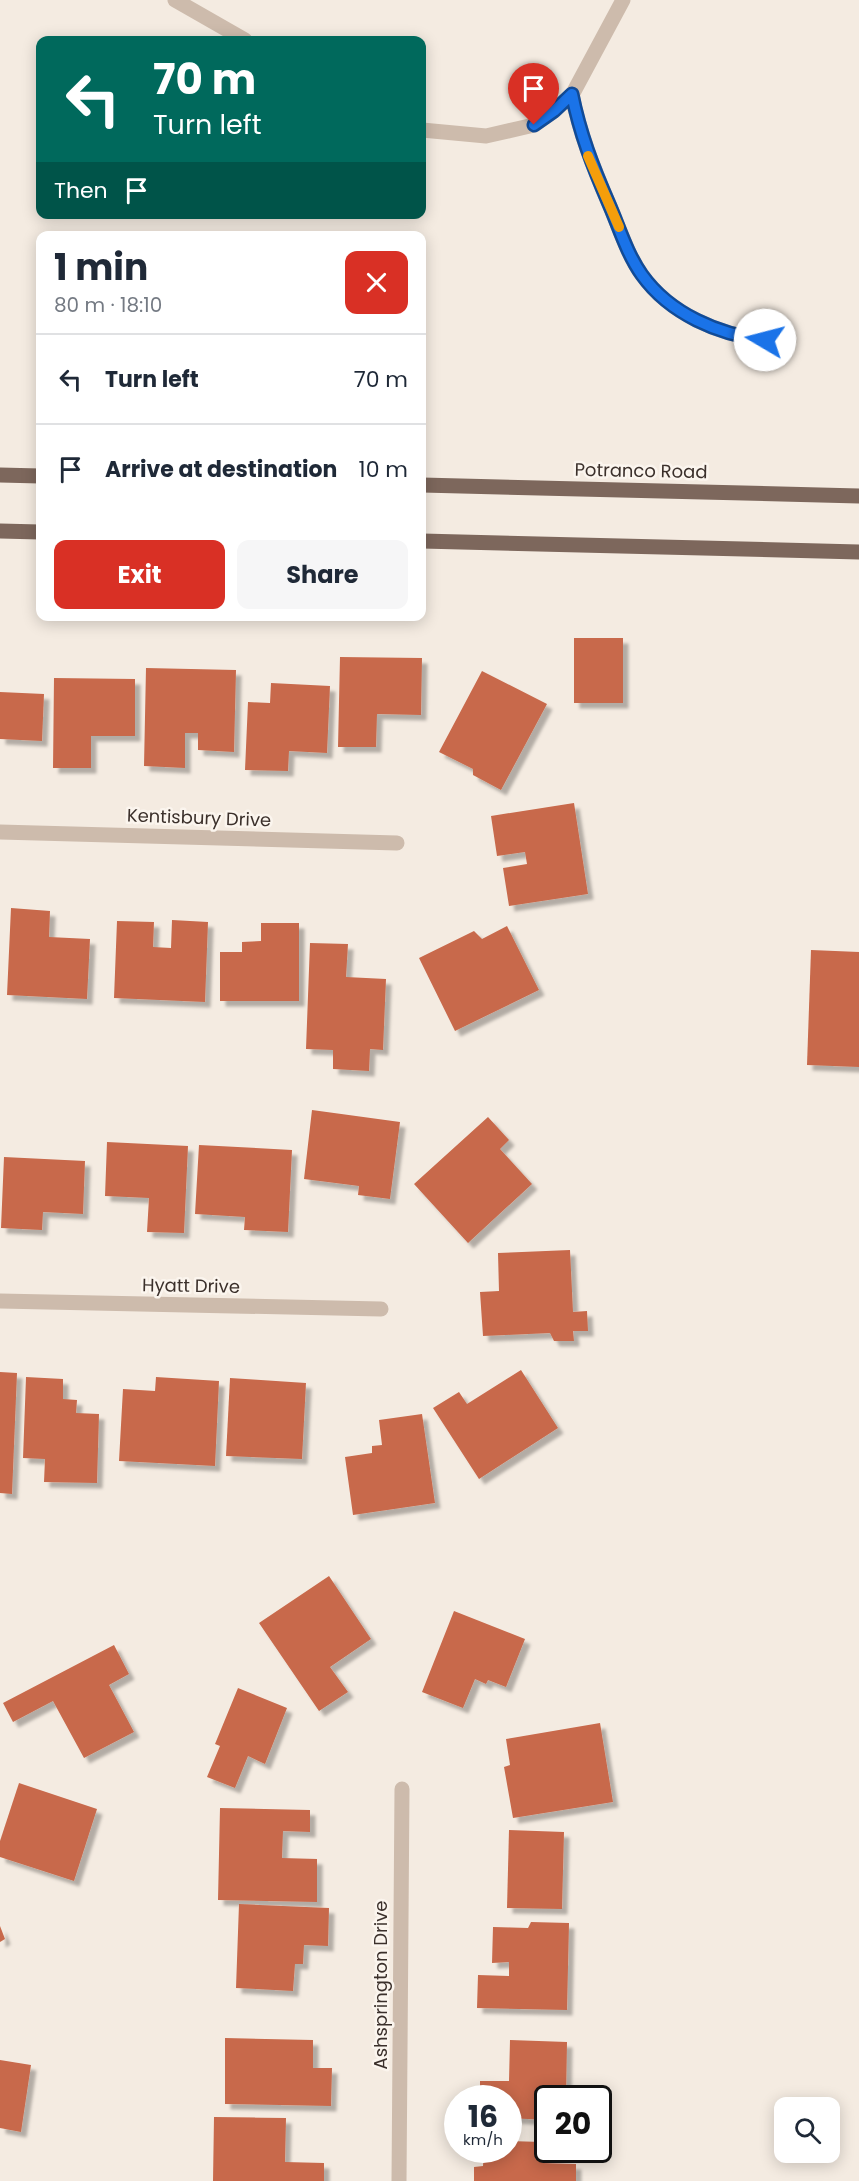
<!DOCTYPE html>
<meta charset="utf-8">
<style>
body{margin:0;font-family:Poppins,sans-serif;background:#f6f6f7;color:#1f2937;height:100vh;display:flex;flex-direction:column;font-size:22px;white-space:nowrap}
*{box-sizing:border-box;margin:0}
p{font-size:20px;color:#747a83}
.icon{flex:none;width:33px;height:33px;fill:none;stroke:currentColor;stroke-width:2;stroke-linecap:round;stroke-linejoin:round}
.map{position:relative;flex:1;overflow:hidden}
.sheet{position:absolute;left:36px;top:231px;width:390px;height:390px;display:flex;flex-direction:column;background:#fff;border-radius:12px;box-shadow:0 3px 15px #0003}
.sheet>*{flex:none}
.hud{position:absolute;left:36px;top:36px;width:390px;height:183px;border-radius:12px;box-shadow:0 3px 15px #0003;background:#00695c;color:#fff;overflow:hidden}
.controls{position:absolute;left:774px;top:2097px;display:grid;gap:12px}
.controls a{display:grid;place-items:center;width:66px;height:66px;border-radius:12px;background:#fff;box-shadow:0 3px 15px #0003;font-size:30px}
.speed{position:absolute;left:444px;top:2085px;display:flex;gap:12px;font-size:30px;font-weight:700;text-align:center}
.speed>*{display:grid;place-content:center;width:78px;height:78px;border-radius:50%;background:#fff;box-shadow:0 3px 15px #0003;line-height:1}
.speed small{font-size:15px;font-weight:400}
.speed .limit{border:3px solid #111;border-radius:9px;background:#fff;color:#111}
.pin{position:absolute;display:grid;place-items:center;width:51px;height:51px;color:#fff;margin:-62px -26px;border-radius:50% 50% 50% 0;rotate:-45deg;box-shadow:0 0 6px #0007}
.pin .icon{rotate:45deg}
.me{position:absolute;width:66px;margin:-33px;rotate:278deg;stroke-linejoin:round;filter:drop-shadow(0 0 4px #0008)}
.turn{display:flex;align-items:center;gap:21px;height:126px;padding:0 18px;font-size:27px}
.turn .icon{width:78px;height:78px;stroke-width:2.5}
.turn b{display:block;font-size:42px;line-height:51px}
.then{display:flex;align-items:center;height:57px;padding:0 18px;background:#0003;gap:12px;font-size:22px}
.round{display:grid;place-items:center;flex:none;width:63px;height:63px;border-radius:12px;background:#f6f6f7}
.headline{display:flex;align-items:center;justify-content:space-between;height:102px;padding:0 18px}
h1{font-size:36px;font-weight:700;line-height:45px}
.cta{display:flex;gap:12px;margin-top:auto;padding:12px 18px}
.cta a{flex:1;height:69px;border-radius:12px;background:#d93025;color:#fff;font-size:24px;font-weight:700;line-height:69px;text-align:center}
.cta a+a{background:#f6f6f7;color:#1f2937}
ul{padding:0;list-style:none}
li{display:flex;align-items:center;gap:18px;height:90px;padding:0 18px;border-top:2px solid #e0e1e3}
li div{flex:1}
li b{display:block;font-size:22px}
li em{font-style:normal}
.map>svg:first-child{display:block}
.building{fill:#c8694b;filter:url(#shadow)}
.lines{fill:none;stroke-linecap:round;stroke-linejoin:round}
.minor{stroke:#cdbbac;stroke-width:15}
.major{stroke:#7d675c;stroke-width:15}
.route-casing{stroke:#114b97;stroke-width:15}
.route{stroke:#1a73e8;stroke-width:10}
.slow{stroke:#f59e0b;stroke-width:10}
.labels{text-anchor:middle;stroke-width:5;stroke-linejoin:round;paint-order:stroke}
.street-label{font-size:18px;fill:#3b302b;stroke:#fbf5ee}
</style>
<div class="map">
<svg width="859" height="2181" viewBox="0 0 859 2181">
<defs>
<filter id="shadow"><feDropShadow dx="5.5" dy="5.5" stdDeviation="1.5" flood-color="#0004"/></filter>
</defs>
<rect width="100%" height="100%" fill="#f4ebe1"/>
<g class="building">
<rect x="574" y="638" width="49" height="65"/>
<path d="M340 657 422 658 421 715 377 714 376 747H338Z"/>
<path d="M146 668 236 670 234 752 198 750V733H185V768L144 766Z"/>
<path d="M482 671 547 704 501 790 473 775V769L439 752Z"/>
<path d="M54 678 135 679V736H91V768H53Z"/>
<path d="M271 683 330 686 327 753 289 751 288 771 245 770 248 702 270 703Z"/>
<path d="M0 692 44 694 42 741 0 739Z"/>
<path d="M574 803 588 894 509 906 503 868 527 864 525 852 497 856 491 816Z"/>
<path d="M11 908 50 911 49 937 90 939 87 999 7 995Z"/>
<path d="M172 920 208 922 205 1002 114 998 117 921 154 922 153 947 171 948Z"/>
<path d="M261 923H299V1001H220V952H242V942L261 941Z"/>
<path d="M507 926 539 990 455 1031 419 958 474 931 482 939Z"/>
<path d="M310 943 348 944 346 977 386 979 383 1050 370 1049 369 1071 333 1069V1050L306 1049Z"/>
<path d="M811 950 859 952V1067L807 1065Z"/>
<path d="M312 1110 400 1122 390 1199 358 1195 359 1186 304 1179Z"/>
<path d="M488 1117 509 1140 500 1149 532 1184 468 1243 414 1184Z"/>
<path d="M107 1142 188 1146 184 1233 147 1232 149 1198 105 1196Z"/>
<path d="M199 1145 292 1150 288 1232 244 1230 245 1217 195 1214Z"/>
<path d="M4 1157 85 1161 83 1214 43 1212 42 1230 1 1228Z"/>
<path d="M570 1250 573 1312 587 1311 588 1331H573L574 1341H554L550 1333 483 1336 480 1292 499 1291 498 1253Z"/>
<path d="M521 1370 558 1428 479 1479 433 1408 459 1392 467 1404Z"/>
<path d="M0 1372 17 1373 12 1494 0 1493Z"/>
<path d="M26 1377 63 1379V1399L77 1400 76 1413 99 1414 97 1483 44 1482 45 1459 23 1458Z"/>
<path d="M156 1377 219 1381 215 1466 119 1461 123 1389 155 1391Z"/>
<path d="M230 1378 306 1383 302 1459 226 1456Z"/>
<path d="M422 1414 435 1503 353 1515 345 1457 372 1453V1446L382 1445 379 1420Z"/>
<path d="M329 1576 371 1639 330 1667 348 1692 319 1711 259 1623Z"/>
<path d="M454 1611 525 1639 506 1687 488 1680 486 1684 475 1679 463 1708 422 1692Z"/>
<path d="M114 1645 129 1674 109 1685 134 1732 84 1758 53 1701 13 1722 3 1703Z"/>
<path d="M238 1688 287 1708 265 1764 248 1756 235 1788 207 1777 220 1746 215 1744Z"/>
<path d="M600 1723 613 1802 513 1818 504 1767 510 1765 506 1739Z"/>
<path d="M19 1783 97 1809 74 1881 0 1857V1841Z"/>
<path d="M220 1808 310 1810V1832L283 1831 282 1858 317 1859V1902L218 1900Z"/>
<path d="M509 1830 564 1832 562 1909 507 1908Z"/>
<path d="M239 1904 329 1908 328 1946 304 1945 303 1964H295L293 1991 236 1988Z"/>
<path d="M531 1922 569 1923 567 2010 477 2008 478 1975 509 1976V1962L492 1963 493 1927 528 1928Z"/>
<path d="M0 1926 5 1939 0 1942Z"/>
<path d="M225 2038 313 2040V2068H332L331 2106 225 2104Z"/>
<path d="M510 2040 567 2042 566 2098H548V2120L508 2118V2098H480V2081H509Z"/>
<path d="M0 2060 31 2065 21 2132 0 2128Z"/>
<path d="M214 2117 286 2118 285 2162 324 2163V2181H213Z"/>
<path d="M508 2141 543 2142 542 2163 576 2164V2181H474V2167L483 2166 484 2150H508Z"/>
</g>
<g class="lines">
<g class="minor">
<path d="M175 0 245 40"/>
<path d="M572 95C580 134 593 167 609 204 619 227 627 254 642 275 670 314 719 335 765 340"/>
<path d="M422 130 486 136 534 125 554 111 572 95 623 0"/>
<path d="M0 832 397 843"/>
<path d="M0 1301 381 1309"/>
<path d="M399 2181 402 1789"/>
</g>
<g class="major">
<path d="M0 475 40 476"/>
<path d="M422 485 859 496"/>
<path d="M0 531 40 532"/>
<path d="M422 541 859 552"/>
</g>
</g>
<g class="lines">
<g class="route-casing">
<path id="route" d="M534 125 554 111 572 94C580 134 593 167 609 204 619 227 627 254 642 275 670 314 719 335 765 340"/>
</g>
<use href="#route" class="route"/>
<path class="slow" d="M588 156 619 227"/>
</g>
<g class="labels">
<g class="street-label">
<text transform="translate(641 471) rotate(1)" y="6">Potranco Road</text>
<text transform="translate(199 818) rotate(2)" y="6">Kentisbury Drive</text>
<text transform="translate(191 1286) rotate(1)" y="6">Hyatt Drive</text>
<text transform="translate(381 1985) rotate(-90)" y="6">Ashsprington Drive</text>
</g>
</g>
</svg>
<div class="controls">
<a><svg class="icon" aria-label="search" viewBox="0 0 24 24"><circle cx="10" cy="10" r="6"/><path d="M15 15l6 6"/></svg></a>
</div>
<div class="speed"><div>16<small>km/h</small></div><div class="limit">20</div></div>
<div class="pin" style="left:534px;top:125px;background:#d93025"><svg class="icon" aria-label="arrive" viewBox="0 0 24 24"><path d="M6 21V4h12l-3 4 3 4H6"/></svg></div>
<svg class="me" style="left:765px;top:340px" viewBox="-20 -20 40 40"><circle r="19" fill="#fff"/><path d="M0-13L10 11 0 6-10 11z" fill="#1a73e8"/></svg>
<div class="hud">
<div class="turn"><svg class="icon" aria-label="left" viewBox="0 0 24 24"><path d="M17 20v-9H6M10 6l-5 5 5 5"/></svg><div><b>70 m</b>Turn left</div></div>
<div class="then">Then<svg class="icon" aria-label="arrive" viewBox="0 0 24 24"><path d="M6 21V4h12l-3 4 3 4H6"/></svg></div>
</div>
<section class="sheet">
<div class="headline"><div><h1>1 min</h1><p>80 m · 18:10</p></div><a class="round" style="background:#d93025;color:#fff"><svg class="icon" aria-label="close" viewBox="0 0 24 24"><path d="M6 6l12 12M18 6L6 18"/></svg></a></div>
<ul>
<li><svg class="icon" aria-label="left" viewBox="0 0 24 24"><path d="M17 20v-9H6M10 6l-5 5 5 5"/></svg><div><b>Turn left</b></div><em>70 m</em></li>
<li><svg class="icon" aria-label="arrive" viewBox="0 0 24 24"><path d="M6 21V4h12l-3 4 3 4H6"/></svg><div><b>Arrive at destination</b></div><em>10 m</em></li>
</ul>
<div class="cta"><a>Exit</a><a>Share</a></div>
</section>
</div>
